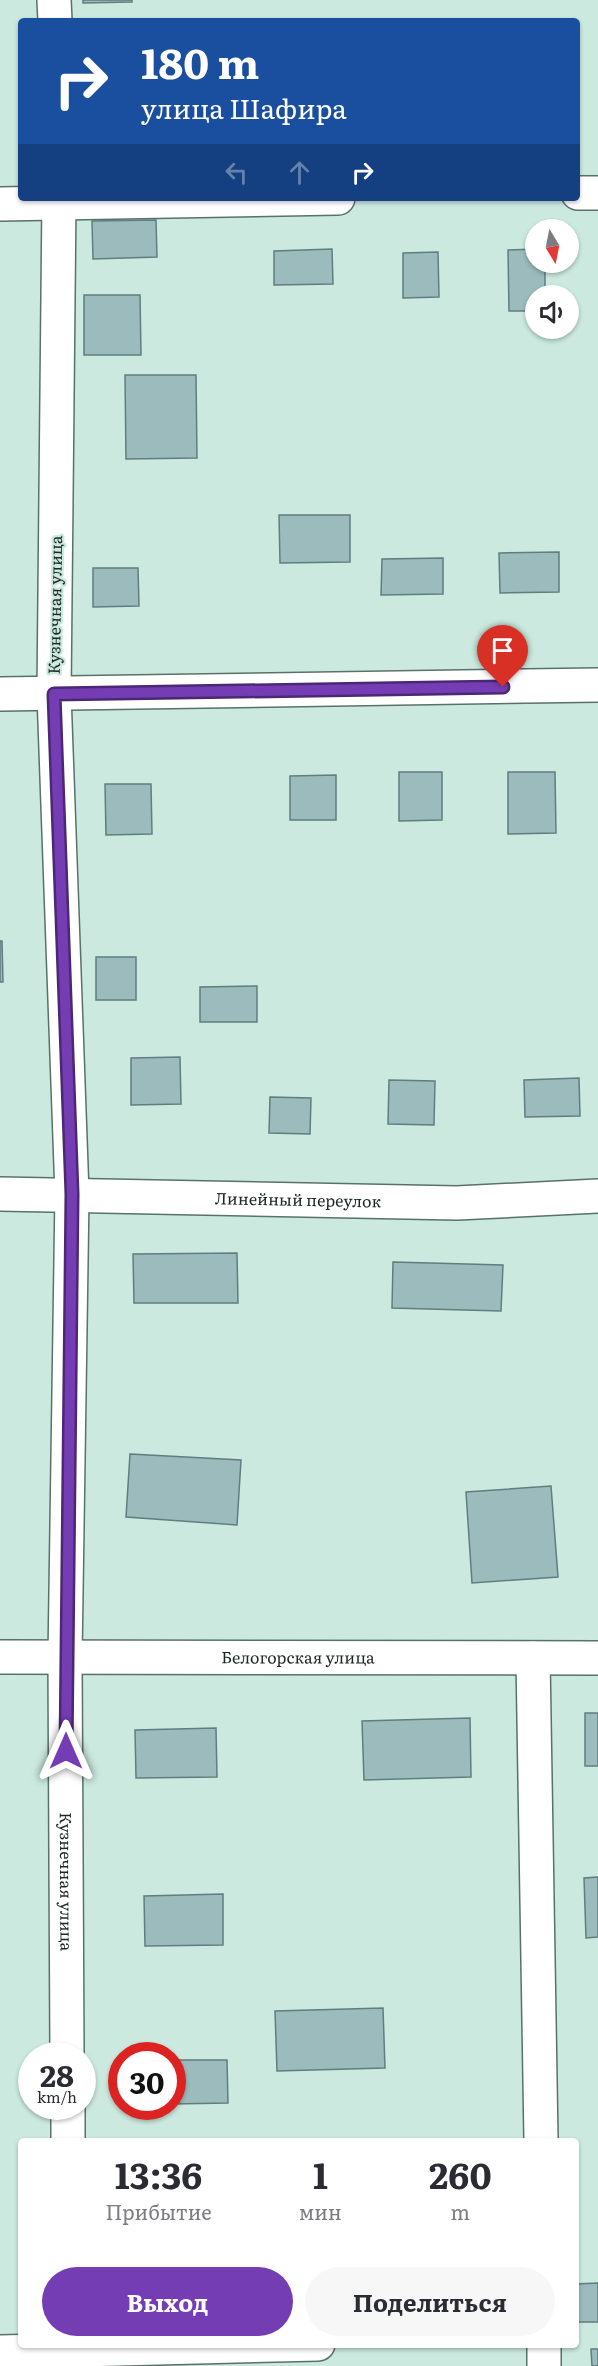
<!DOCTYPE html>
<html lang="ru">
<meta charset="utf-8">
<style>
body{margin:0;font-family:Literata,serif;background:#f7f7f7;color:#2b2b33;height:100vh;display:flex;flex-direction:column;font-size:22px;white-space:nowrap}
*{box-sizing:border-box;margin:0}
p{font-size:20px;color:#7c7c81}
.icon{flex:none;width:33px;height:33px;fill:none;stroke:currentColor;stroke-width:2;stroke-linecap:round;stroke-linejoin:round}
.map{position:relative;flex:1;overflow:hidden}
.side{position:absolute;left:18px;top:2138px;width:561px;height:210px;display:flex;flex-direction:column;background:#fff;border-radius:6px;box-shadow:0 2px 4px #0004}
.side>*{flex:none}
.top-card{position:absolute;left:18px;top:18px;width:562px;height:183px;border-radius:6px;box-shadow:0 2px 4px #0004;background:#1a4fa0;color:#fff;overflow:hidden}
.needle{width:39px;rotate:170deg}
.tools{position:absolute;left:525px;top:219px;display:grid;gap:12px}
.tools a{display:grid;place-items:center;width:54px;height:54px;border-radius:50%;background:#fff;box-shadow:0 2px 4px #0004;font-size:30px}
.speed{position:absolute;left:18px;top:2042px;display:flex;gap:12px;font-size:30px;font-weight:700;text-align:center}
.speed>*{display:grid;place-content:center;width:78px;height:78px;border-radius:50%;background:#fff;box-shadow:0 2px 4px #0004;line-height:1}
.speed small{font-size:15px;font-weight:400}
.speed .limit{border:9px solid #d22;background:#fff;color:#111}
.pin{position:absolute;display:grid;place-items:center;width:51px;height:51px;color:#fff;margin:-62px -26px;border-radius:50% 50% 50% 0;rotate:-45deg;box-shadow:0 0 6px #0007}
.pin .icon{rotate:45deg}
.me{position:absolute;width:66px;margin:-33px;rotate:0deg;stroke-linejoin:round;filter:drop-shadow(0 0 4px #0008)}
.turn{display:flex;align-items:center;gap:21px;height:126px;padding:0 24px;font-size:27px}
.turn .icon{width:78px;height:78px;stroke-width:2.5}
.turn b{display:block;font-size:42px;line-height:51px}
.lanes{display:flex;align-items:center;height:57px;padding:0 24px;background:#0003;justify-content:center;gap:30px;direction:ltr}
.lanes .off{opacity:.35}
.eta{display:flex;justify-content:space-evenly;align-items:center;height:102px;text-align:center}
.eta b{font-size:36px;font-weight:700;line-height:42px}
.primary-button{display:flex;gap:12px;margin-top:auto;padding:12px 24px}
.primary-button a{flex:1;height:69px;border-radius:36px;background:#753db3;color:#fff;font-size:24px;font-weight:700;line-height:69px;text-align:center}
.primary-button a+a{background:#f7f7f7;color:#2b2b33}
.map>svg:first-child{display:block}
.building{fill:#9bbbbc;stroke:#607e7f;stroke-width:1.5}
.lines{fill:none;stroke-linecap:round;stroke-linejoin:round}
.minor-casing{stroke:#587269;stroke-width:36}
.minor{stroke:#fff;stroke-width:33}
.route-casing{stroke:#4c2874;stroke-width:15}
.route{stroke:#753db3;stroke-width:10}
.labels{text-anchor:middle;stroke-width:4.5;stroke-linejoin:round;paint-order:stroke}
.street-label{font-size:16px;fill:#1d2825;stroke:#cbe9de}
</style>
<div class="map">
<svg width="598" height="2366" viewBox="0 0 598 2366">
<rect width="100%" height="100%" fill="#cbe9de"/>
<g class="building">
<path d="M83 0H132V2L83 3Z"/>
<path d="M156 220 157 257 93 259 92 221Z"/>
<path d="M332 249 333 284 274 285V251Z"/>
<path d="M536 249V262H545V296H536V311H509L508 250Z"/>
<path d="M438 252 439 297 403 298V253Z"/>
<path d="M84 295H140L141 355H84Z"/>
<path d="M125 375H196L197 458 126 459Z"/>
<path d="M279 515H350V562L280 563Z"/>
<path d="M559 552V592L500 593 499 553Z"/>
<path d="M443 558V594L381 595 382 559Z"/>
<path d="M93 568H138L139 606 93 607Z"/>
<path d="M399 772H442V820L399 821Z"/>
<path d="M508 772H555L556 833 508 834Z"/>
<path d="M336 775V820H290V776Z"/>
<path d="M105 784H151L152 834 106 835Z"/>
<path d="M0 941H2L3 982H0Z"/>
<rect x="96" y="957" width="40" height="43"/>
<path d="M257 986V1022H200V987Z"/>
<path d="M180 1057 181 1104 131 1105V1058Z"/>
<path d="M579 1078 580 1116 525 1117 524 1080Z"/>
<path d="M389 1080 435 1081 434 1125 388 1124Z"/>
<path d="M270 1097 311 1098 310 1134 269 1133Z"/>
<path d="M237 1253 238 1303H134L133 1254Z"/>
<path d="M393 1262 503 1265 501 1311 392 1308Z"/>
<path d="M130 1454 241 1460 237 1525 126 1517Z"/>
<path d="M551 1486 558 1577 472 1583 466 1492Z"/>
<rect x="585" y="1713" width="13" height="53"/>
<path d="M470 1718 471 1777 364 1780 362 1721Z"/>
<path d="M216 1728 217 1777 136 1778 135 1730Z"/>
<path d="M598 1877V1937L586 1938 584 1878Z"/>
<path d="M223 1894V1945L145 1946 144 1896Z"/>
<path d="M383 2008 385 2068 277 2071 275 2011Z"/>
<path d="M172 2060H227L228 2103 172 2104Z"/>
<path d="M598 2283V2322H576V2284Z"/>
<path d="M591 2349H598V2366H592Z"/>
</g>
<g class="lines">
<g class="minor-casing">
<g id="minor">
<path d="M54 0 55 21"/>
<path d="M578 193H598"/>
<path id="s1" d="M59 198 54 694 72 1194 65 1658 67 2055"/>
<path d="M0 204 338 198"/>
<path d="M0 694 598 685"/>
<path id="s2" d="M0 1194 457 1203 598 1196"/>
<path id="s3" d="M0 1657 598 1658"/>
<path d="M533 1658 541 2140"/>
<path d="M68 2106V2140"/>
<path d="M544 2344V2366"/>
<path d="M0 2352 318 2344"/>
</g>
</g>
<use href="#minor" class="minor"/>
</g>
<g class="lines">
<g class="route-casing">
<path id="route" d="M66 1751 72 1194 54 694 503 687"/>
</g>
<use href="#route" class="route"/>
</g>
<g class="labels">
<g class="street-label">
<text transform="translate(55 605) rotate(-89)" y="6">Кузнечная улица</text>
<text dy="6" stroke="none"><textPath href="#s2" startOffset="298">Линейный переулок</textPath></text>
<text dy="6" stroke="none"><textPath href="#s3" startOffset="298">Белогорская улица</textPath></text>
<text dy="6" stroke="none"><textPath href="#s1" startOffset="1684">Кузнечная улица</textPath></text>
</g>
</g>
</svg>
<div class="tools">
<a><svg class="needle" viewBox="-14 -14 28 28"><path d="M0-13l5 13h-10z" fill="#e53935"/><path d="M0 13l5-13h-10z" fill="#7c7c81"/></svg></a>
<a><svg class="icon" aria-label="sound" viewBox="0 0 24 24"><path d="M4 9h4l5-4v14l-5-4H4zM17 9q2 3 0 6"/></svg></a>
</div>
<div class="speed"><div>28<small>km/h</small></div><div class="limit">30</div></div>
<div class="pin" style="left:503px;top:687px;background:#d93025"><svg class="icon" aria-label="arrive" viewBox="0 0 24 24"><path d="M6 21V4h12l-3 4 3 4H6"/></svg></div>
<svg class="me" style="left:66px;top:1751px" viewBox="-20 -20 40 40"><path d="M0-17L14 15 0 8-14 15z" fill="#753db3" stroke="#fff" stroke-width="4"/></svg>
<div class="top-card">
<div class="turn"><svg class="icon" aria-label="right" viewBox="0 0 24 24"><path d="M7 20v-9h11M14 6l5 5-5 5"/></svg><div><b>180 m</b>улица Шафира</div></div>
<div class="lanes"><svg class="icon off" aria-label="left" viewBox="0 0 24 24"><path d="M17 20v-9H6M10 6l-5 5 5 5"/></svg><svg class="icon off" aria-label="ahead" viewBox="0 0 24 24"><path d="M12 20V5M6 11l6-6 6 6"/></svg><svg class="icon" aria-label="right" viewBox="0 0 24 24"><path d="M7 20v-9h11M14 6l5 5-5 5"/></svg></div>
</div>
<section class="side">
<div class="eta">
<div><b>13:36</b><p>Прибытие</p></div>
<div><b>1</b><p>мин</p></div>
<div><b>260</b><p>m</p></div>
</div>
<div class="primary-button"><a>Выход</a><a>Поделиться</a></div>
</section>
</div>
